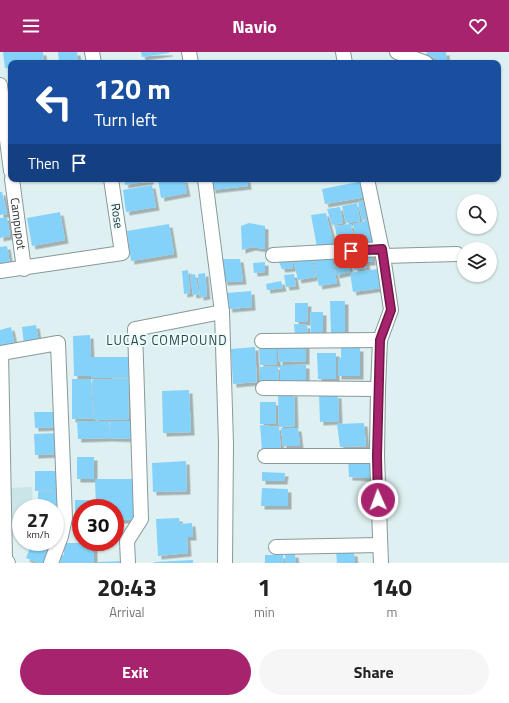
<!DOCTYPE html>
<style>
body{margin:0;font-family:"Titillium Web",sans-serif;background:#f6f6f6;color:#222;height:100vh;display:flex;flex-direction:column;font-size:15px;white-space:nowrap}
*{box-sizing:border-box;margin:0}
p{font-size:13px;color:#767676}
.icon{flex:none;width:22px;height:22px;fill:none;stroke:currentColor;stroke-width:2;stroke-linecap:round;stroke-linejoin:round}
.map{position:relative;height:511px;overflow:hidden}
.drawer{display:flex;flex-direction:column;background:#fff;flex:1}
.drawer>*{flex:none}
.top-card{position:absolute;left:8px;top:8px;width:493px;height:122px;border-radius:8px;box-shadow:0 1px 3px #0004;background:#1a4fa0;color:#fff;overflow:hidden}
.tools{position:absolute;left:457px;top:142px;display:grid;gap:8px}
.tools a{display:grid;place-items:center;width:40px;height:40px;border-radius:50%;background:#fff;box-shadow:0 1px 3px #0004;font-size:20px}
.speed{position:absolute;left:12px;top:447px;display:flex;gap:8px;font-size:20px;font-weight:700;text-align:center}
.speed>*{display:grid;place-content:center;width:52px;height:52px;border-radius:50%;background:#fff;box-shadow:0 1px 3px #0004;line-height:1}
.speed small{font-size:10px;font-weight:400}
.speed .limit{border:6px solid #d22;background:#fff;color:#111}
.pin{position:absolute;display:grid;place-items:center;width:34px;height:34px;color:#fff;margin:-17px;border-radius:8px;box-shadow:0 2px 6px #0006}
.me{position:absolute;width:44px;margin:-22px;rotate:358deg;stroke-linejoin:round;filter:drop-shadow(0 0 3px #0008)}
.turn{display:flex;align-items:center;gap:14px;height:84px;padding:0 20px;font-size:18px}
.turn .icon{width:52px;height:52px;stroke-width:2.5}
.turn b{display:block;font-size:28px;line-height:34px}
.then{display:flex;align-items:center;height:38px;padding:0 20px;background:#0003;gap:8px;font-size:15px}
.eta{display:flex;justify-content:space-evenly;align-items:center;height:68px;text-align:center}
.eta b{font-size:24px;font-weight:700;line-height:28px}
.cta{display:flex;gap:8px;margin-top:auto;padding:8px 20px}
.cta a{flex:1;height:46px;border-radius:24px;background:#a8236d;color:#fff;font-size:16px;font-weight:700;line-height:46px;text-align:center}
.cta a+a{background:#f6f6f6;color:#222}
header{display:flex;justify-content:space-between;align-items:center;height:52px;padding:0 20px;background:#a8236d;color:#fff;font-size:18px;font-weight:700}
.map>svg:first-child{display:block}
.built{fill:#cae5e7}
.building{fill:#84d2f9;filter:url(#shadow)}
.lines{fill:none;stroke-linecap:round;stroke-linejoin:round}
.minor-casing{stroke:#899;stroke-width:16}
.minor{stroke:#fff;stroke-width:14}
.route-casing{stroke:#6d1747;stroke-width:10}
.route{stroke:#a8236d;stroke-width:7}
.labels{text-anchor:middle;stroke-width:3.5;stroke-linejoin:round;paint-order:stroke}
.street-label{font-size:12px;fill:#282f2f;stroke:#ebfeff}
.neighbourhood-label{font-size:13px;letter-spacing:1px;fill:#344343;stroke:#ebfeff}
</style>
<header><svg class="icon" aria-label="menu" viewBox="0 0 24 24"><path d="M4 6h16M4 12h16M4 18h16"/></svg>Navio<svg class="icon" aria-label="heart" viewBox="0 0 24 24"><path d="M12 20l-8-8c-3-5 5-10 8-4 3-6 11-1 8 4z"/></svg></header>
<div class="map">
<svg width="509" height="511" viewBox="0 0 509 511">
<defs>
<filter id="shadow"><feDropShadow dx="3.5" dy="3.5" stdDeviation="0" flood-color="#0004"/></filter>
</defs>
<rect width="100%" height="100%" fill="#def0f1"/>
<path class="built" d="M32 435 33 456H21V478L10 479 9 436Z"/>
<g class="building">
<path d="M3 0H43L44 11H11V15L5 16Z"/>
<path d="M58 0H77L78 7 59 10Z"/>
<path d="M141 0H169V1L142 5Z"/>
<path d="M427 0H446L447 11 426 3Z"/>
<path d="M124 127H150V129L125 133Z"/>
<path d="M158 127H184L187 141 161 146Z"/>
<path d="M211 127H247L248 134 212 138Z"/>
<path d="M363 129 366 145 325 152 322 137Z"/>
<path d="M152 133 156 155 126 160 123 138Z"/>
<path d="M0 140H2L7 162 0 163Z"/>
<path d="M368 147 373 166 362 168 358 150Z"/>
<path d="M357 151 360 169 346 171 342 154Z"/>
<path d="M340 155 343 171 332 173 327 157Z"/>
<path d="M60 160 65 188 32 194 27 166Z"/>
<path d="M326 161 334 193 317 195 311 163Z"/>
<path d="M7 165 10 184 0 186V166Z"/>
<path d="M370 168 376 194 358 196 353 172Z"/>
<path d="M249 171 265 174V197L252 195 242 198 241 174Z"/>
<path d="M169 172 174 202 131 209 127 179Z"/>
<path d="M351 172 354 191 338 193 335 174Z"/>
<path d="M7 194 10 212 0 213V195Z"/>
<path d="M347 199 350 220 336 223 333 202Z"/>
<path d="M372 201V210H366L367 216 354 218 353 203Z"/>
<path d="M331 202 337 231 319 234 313 206Z"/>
<path d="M311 204 316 225 298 228 293 207Z"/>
<path d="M291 206 293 216 282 217 278 208Z"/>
<path d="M221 207H240L243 229 224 230Z"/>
<path d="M265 210V220L254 221 253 211Z"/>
<path d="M378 217 381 236 353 240 350 221Z"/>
<path d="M188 218 190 241 184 242 182 219Z"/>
<path d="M205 221 207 244 200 245 198 222Z"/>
<path d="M195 222 199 242 193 243 190 223Z"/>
<path d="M294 222 296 234 286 235 284 223Z"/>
<path d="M281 229 283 236 267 238 266 232Z"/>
<path d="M251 239 252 255 229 257 227 241Z"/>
<path d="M330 249H345V281L331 282Z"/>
<path d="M295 251H308L307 270H295Z"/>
<path d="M310 260H323V283H311Z"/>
<path d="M294 272 307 273 308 284H295Z"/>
<path d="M36 273 39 290 24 293 22 275Z"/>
<path d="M11 275 15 294 0 297V278Z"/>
<path d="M90 283 91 305H135V325L91 326V324H74L73 284Z"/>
<path d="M306 291V309L279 310 278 292Z"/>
<path d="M277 293V312L260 313 259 294Z"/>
<path d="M255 295 257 330 233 332 231 297Z"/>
<path d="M341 296H360V324H338V306H341Z"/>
<path d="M317 301H336V327H318Z"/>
<rect x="280" y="313" width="26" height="17"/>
<path d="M278 314 279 330 260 331V315Z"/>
<path d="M130 326 131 341 128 342 129 367 94 368 92 328Z"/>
<path d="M72 327H91L93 366 72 367Z"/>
<path d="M189 338 191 380 163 381 162 339Z"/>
<path d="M294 341 295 374 279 375 278 342Z"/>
<path d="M319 342 338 343 339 369 320 370Z"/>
<rect x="260" y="350" width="16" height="22"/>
<path d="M34 360H57V375L35 376Z"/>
<path d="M77 369H109V386L78 387Z"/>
<path d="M110 369H137L138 387 109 386Z"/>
<path d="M364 371 366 394 340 395 337 372Z"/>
<path d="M260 373 279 375 281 398H262Z"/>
<path d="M281 376H298L300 394H283Z"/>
<path d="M58 381 59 402 35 403 34 382Z"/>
<rect x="77" y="405" width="17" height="22"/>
<path d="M348 405 371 410 370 426 349 425Z"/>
<path d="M186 409 187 439 153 440 152 411Z"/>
<path d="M35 419H60V438L35 439Z"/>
<path d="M262 420 285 421 284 429H262Z"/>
<path d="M95 427H134L135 468H115V456H96Z"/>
<path d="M262 436 288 437V454H261Z"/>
<path d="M57 439 58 458H55V456H38V440Z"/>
<path d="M75 448H92V456H81V469H75Z"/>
<path d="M179 466 180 472 192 471 193 485H187L188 501 158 504 156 467Z"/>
<path d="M32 490H53L45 511H39L26 506Z"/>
<path d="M64 491H94V511H60L61 503H64Z"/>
<path d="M336 498 354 501 355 511H337Z"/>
<path d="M295 502 296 511H286L285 503Z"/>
<path d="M265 503H283L284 511H265Z"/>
<path d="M193 508V511H154V510Z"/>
<path d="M122 509V511H98L97 510Z"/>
</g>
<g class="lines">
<g class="minor-casing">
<g id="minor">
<path d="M92 0 94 11"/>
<path d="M189 0 191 11"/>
<path d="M343 0 345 11"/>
<path d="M397 0 426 11"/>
<path d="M0 33 11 119"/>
<path id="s1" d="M12 127 24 217"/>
<path d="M367 127 383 204 391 258 380 288 378 337 377 404 381 511"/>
<path d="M273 203 382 197"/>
<path d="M383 204 457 202"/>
<path d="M0 219 122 201 111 127"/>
<path d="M222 260 226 392 225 511"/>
<path d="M262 289 380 288"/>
<path d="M263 336 378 337"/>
<path d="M265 404H377"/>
<path d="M276 495 380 493"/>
<path d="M8 511 5 507 1 301 58 291 65 466 61 484 51 511"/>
<path d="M128 511 127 489 141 467 135 277 222 260 205 127"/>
</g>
</g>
<use href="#minor" class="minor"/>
</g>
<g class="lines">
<g class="route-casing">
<path id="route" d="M351 199 382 197 391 258 380 288 377 404 378 448"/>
</g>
<use href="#route" class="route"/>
</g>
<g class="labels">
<g class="street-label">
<text transform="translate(117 164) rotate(82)" y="4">Rose</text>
<text dy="4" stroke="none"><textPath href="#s1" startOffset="45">Campupot</textPath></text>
</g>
<g class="neighbourhood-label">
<text x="167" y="293">LUCAS COMPOUND</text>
</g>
</g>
</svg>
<div class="tools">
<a><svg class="icon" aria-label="search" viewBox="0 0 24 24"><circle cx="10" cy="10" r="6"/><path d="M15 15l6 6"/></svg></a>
<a><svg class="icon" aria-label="layers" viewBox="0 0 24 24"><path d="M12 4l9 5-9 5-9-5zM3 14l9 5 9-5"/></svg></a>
</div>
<div class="speed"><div>27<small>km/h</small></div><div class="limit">30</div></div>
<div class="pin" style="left:351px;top:199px;background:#d93025"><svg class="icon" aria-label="arrive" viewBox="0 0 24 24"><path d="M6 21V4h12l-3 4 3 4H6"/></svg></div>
<svg class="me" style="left:378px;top:448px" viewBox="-20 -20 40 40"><circle r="17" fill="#a8236d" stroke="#fff" stroke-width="3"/><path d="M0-11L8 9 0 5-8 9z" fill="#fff"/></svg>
<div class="top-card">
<div class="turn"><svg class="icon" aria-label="left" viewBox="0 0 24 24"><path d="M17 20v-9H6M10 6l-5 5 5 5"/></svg><div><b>120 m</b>Turn left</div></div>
<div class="then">Then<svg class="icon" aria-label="arrive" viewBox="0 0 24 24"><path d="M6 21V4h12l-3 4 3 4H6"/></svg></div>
</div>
</div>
<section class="drawer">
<div class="eta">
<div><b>20:43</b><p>Arrival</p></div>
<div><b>1</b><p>min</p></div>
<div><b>140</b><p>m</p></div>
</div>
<div class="cta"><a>Exit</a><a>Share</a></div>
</section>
